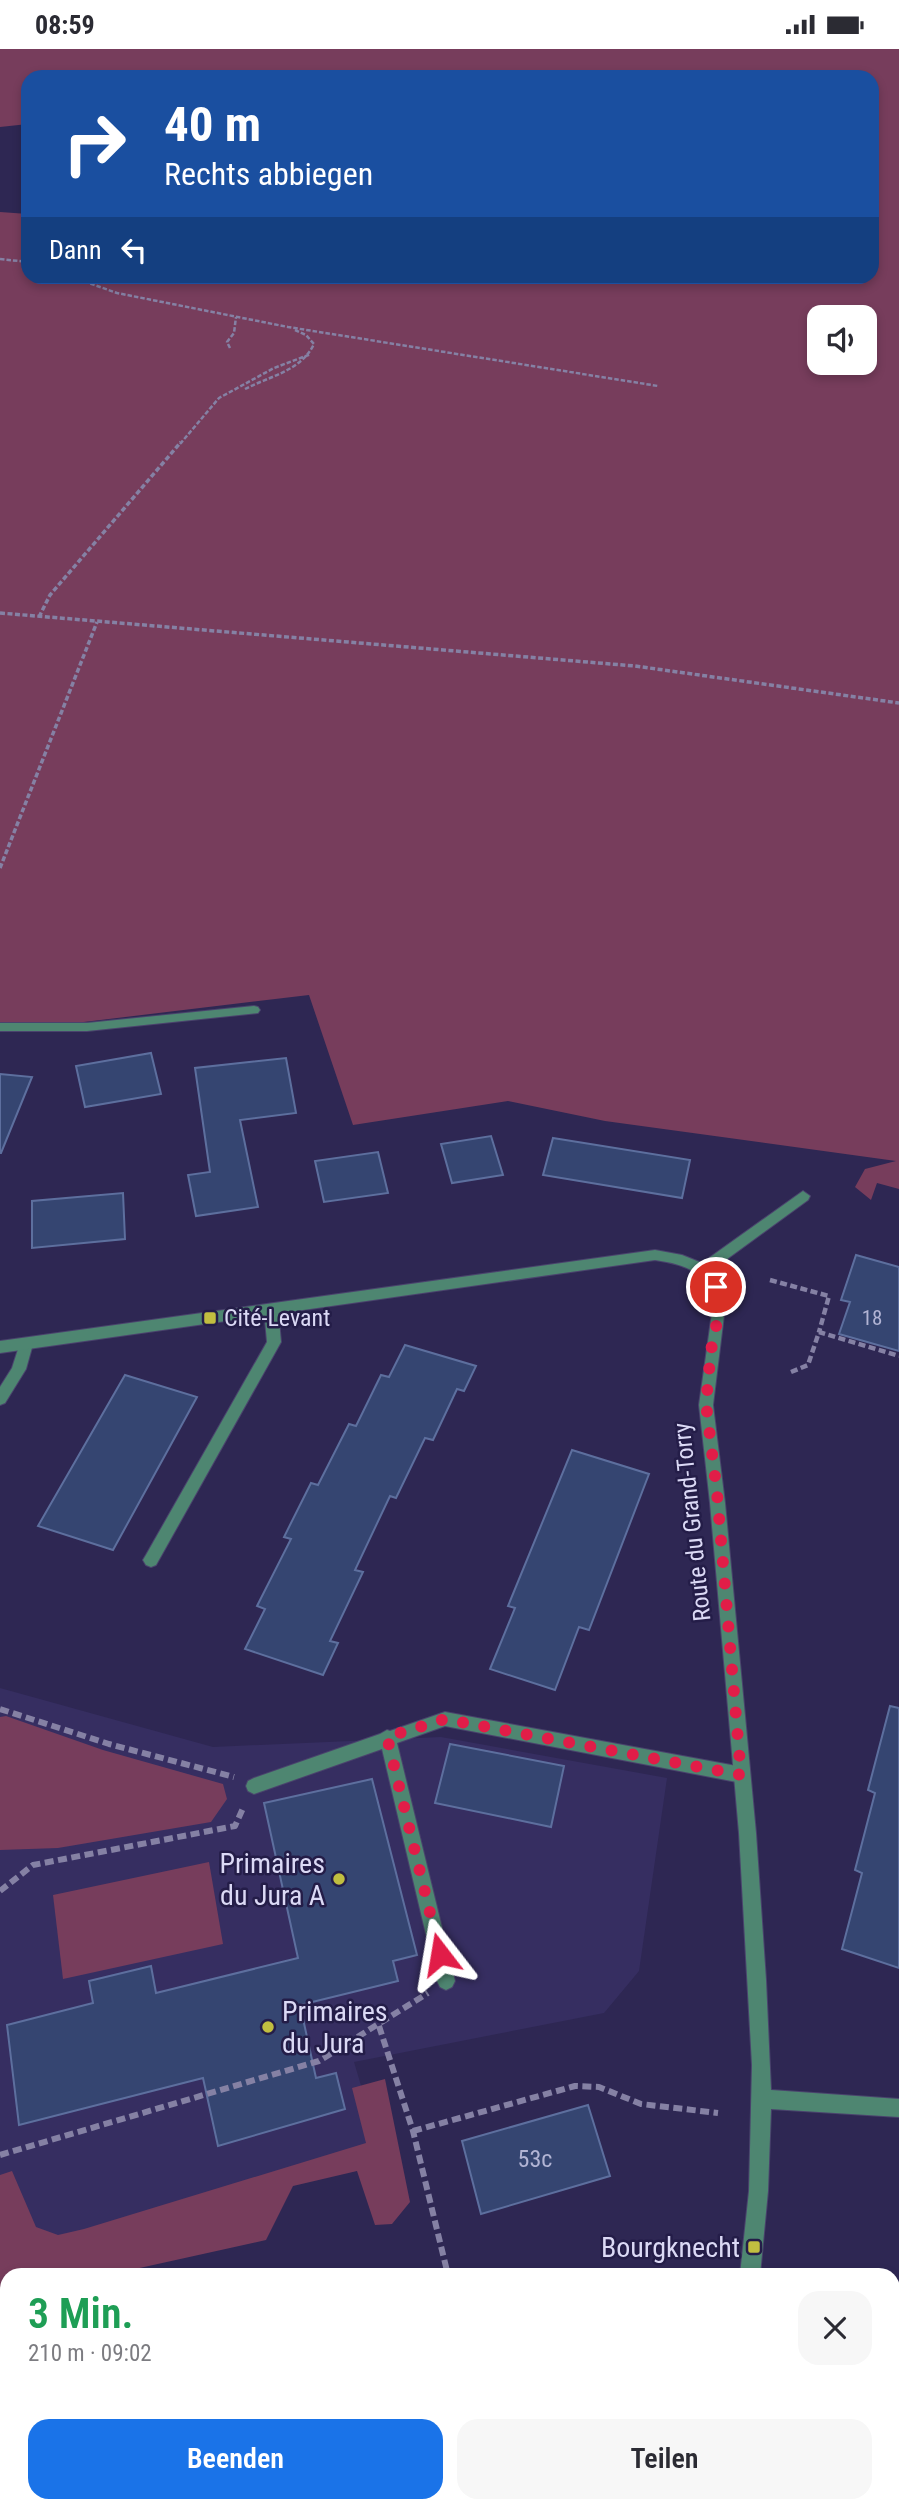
<!DOCTYPE html>
<html lang="de">
<meta charset="utf-8">
<style>
body{margin:0;font-family:"Roboto Condensed",sans-serif;background:#f7f7f7;color:#2b2b33;height:100vh;display:flex;flex-direction:column;font-size:26px;white-space:nowrap}
*{box-sizing:border-box;margin:0}
p{font-size:23px;color:#7c7c81}
.icon{flex:none;width:38px;height:38px;fill:none;stroke:currentColor;stroke-width:2;stroke-linecap:round;stroke-linejoin:round}
.map{position:relative;flex:1;overflow:hidden}
.drawer{position:absolute;left:0px;top:2219px;width:900px;height:245px;display:flex;flex-direction:column;background:#fff;border-radius:21px 21px 0 0;box-shadow:0 4px 10px #0003}
.drawer>*{flex:none}
.guide{position:absolute;left:21px;top:21px;width:858px;height:214px;border-radius:21px;box-shadow:0 4px 10px #0003;background:#1a4fa0;color:#fff;overflow:hidden}
.tools{position:absolute;left:807px;top:256px;display:grid;gap:14px}
.tools a{display:grid;place-items:center;width:70px;height:70px;border-radius:14px;background:#fff;box-shadow:0 4px 10px #0003;font-size:35px}
.pin{position:absolute;display:grid;place-items:center;width:60px;height:60px;color:#fff;margin:-30px;border:4px solid #fff;border-radius:50%;box-shadow:0 2px 7px #0007}
.me{position:absolute;width:77px;margin:-38px;rotate:346deg;stroke-linejoin:round;filter:drop-shadow(0 0 5px #0008)}
.turn{display:flex;align-items:center;gap:24px;height:147px;padding:0 28px;font-size:32px}
.turn .icon{width:91px;height:91px;stroke-width:2.5}
.turn b{display:block;font-size:49px;line-height:60px}
.then{display:flex;align-items:center;height:66px;padding:0 28px;background:#0003;gap:14px;font-size:26px}
.round{display:grid;place-items:center;flex:none;width:74px;height:74px;border-radius:21px;background:#f7f7f7}
.headline{display:flex;align-items:center;justify-content:space-between;height:119px;padding:0 28px}
h1{font-size:42px;font-weight:600;line-height:52px;color:#1e9e55}
.cta{display:flex;gap:14px;margin-top:auto;padding:14px 28px}
.cta a{flex:1;height:80px;border-radius:21px;background:#1a73e8;color:#fff;font-size:28px;font-weight:600;line-height:80px;text-align:center}
.cta a+a{background:#f7f7f7;color:#2b2b33}
.status{display:flex;justify-content:space-between;align-items:center;height:49px;padding:0 35px;background:#fff;direction:ltr}
.status svg{height:19px;fill:currentColor}
.map>svg:first-child{display:block}
.built{fill:#362e61}
.green{fill:#773d5c;fill-rule:evenodd}
.building{fill:#354571;stroke:#5d6f9e;stroke-width:2}
.lines{fill:none;stroke-linecap:round;stroke-linejoin:round}
.service-casing{stroke:#4a436d;stroke-width:2}
.minor-casing{stroke:#4a436d;stroke-width:2}
.path-far3{stroke:#8581a4;stroke-width:2.5;stroke-dasharray:4.5 2;stroke-linecap:butt}
.path-far2{stroke:#8581a4;stroke-width:3.5;stroke-dasharray:5 2.5;stroke-linecap:butt}
.path-far1{stroke:#8581a4;stroke-width:4.5;stroke-dasharray:7 3.5;stroke-linecap:butt}
.path{stroke:#8581a4;stroke-width:6;stroke-dasharray:9 4.5;stroke-linecap:butt}
.service{fill:#4e8671;fill-rule:evenodd}
.minor{fill:#4e8671;fill-rule:evenodd}
.route{stroke:#e11d48;stroke-width:12;stroke-dasharray:0 21.6}
.poi-dot{fill:#c1be40;stroke:#241d48;stroke-width:2.5}
.labels{text-anchor:middle;stroke-width:5;stroke-linejoin:round;paint-order:stroke}
.number-label{font-size:21px;fill:#b2b4d4}
.poi-label{font-size:24px;fill:#dbd9f5;stroke:#241d48;text-anchor:start}
.street-label{font-size:24px;fill:#dbd9f5;stroke:#241d48}
.near-number-label{font-size:24px;fill:#b2b4d4}
.near-poi-label{font-size:28px;fill:#dbd9f5;stroke:#241d48;text-anchor:end}
</style>
<div class="status"><b>08:59</b><svg viewBox="0 0 49 12"><path d="M0 12V9h3v3zM5 12V6h3v6zM10 12V3h3v9zM15 12V0h3v12zM26 1h20v11H26zM47 4h2v5h-2z"/></svg></div>
<div class="map">
<svg width="899" height="2464" viewBox="0 0 899 2464">
<rect width="100%" height="100%" fill="#2e2753"/>
<path class="built" d="M0 1639 213 1698 441 1688 667 1729 639 1922 604 1964 354 2013 378 2094 7 2226V2329L0 2330Z"/>
<g class="green">
<path d="M0 0H899V1140L877 1134 871 1151 855 1138 865 1120 896 1112 605 1072 508 1052 353 1076 309 946 42 978H0V163L28 165V228H872V28H28V75L0 78ZM819 268H864V313H819Z"/>
<path d="M6 1667 103 1701 223 1735 227 1750 211 1773 58 1799 0 1801V1668Z"/>
<path d="M209 1813 223 1895 63 1930 53 1846Z"/>
<path d="M385 2030 410 2153 392 2175 375 2176 357 2122 293 2137 266 2191 108 2226H7V2329L0 2330V2126L12 2122 36 2178 58 2186 84 2180 366 2094 352 2039Z"/>
</g>
<g class="building">
<path d="M151 1004 161 1045 85 1058 76 1017Z"/>
<path d="M286 1009 296 1064 240 1071 258 1158 196 1167 188 1126 210 1123 195 1019Z"/>
<path d="M0 1025 32 1028 1 1104H0Z"/>
<path d="M491 1087 503 1126 452 1134 441 1095Z"/>
<path d="M553 1089 690 1111 682 1149 543 1126Z"/>
<path d="M378 1103 388 1144 324 1153 315 1112Z"/>
<path d="M123 1144 125 1190 32 1199V1152Z"/>
<path d="M856 1206 899 1218V1302L839 1285 850 1253 841 1251Z"/>
<path d="M405 1296 476 1317 464 1342 457 1340 433 1391 425 1389 396 1449 390 1447 355 1521 363 1523 330 1592 338 1594 323 1626 245 1600 265 1560 257 1557 291 1490 284 1488 311 1434 318 1436 349 1375 356 1377 381 1326 389 1328Z"/>
<path d="M125 1326 197 1348 113 1501 38 1477Z"/>
<path d="M572 1401 649 1425 589 1581 579 1578 555 1641 490 1620 515 1559 508 1557Z"/>
<path d="M890 1657 899 1659V1919L842 1900 862 1824 855 1821 875 1744 868 1741Z"/>
<path d="M450 1695 564 1717 551 1778 435 1754Z"/>
<path d="M372 1730 417 1906 393 1912 398 1932 300 1956 316 2029 336 2024 345 2060 218 2097 203 2029 19 2076 7 1976 93 1954 89 1932 151 1917 156 1944 298 1909 264 1754Z"/>
<path d="M588 2056 610 2127 481 2165 462 2092Z"/>
</g>
<g class="lines">
<g class="service-casing">
<g id="service">
<path d="M271 1255 276 1256 278 1260 281 1293 156 1516 151 1518 146 1516 143 1511 146 1506 267 1293 264 1260 266 1256Z"/>
<path d="M26 1289 31 1291 33 1295 26 1320 5 1354 0 1356V1338L12 1319 21 1291Z"/>
<path d="M445 1663 742 1718 748 1721 750 1726 748 1731 742 1734 445 1677 397 1694 455 1932 452 1938 446 1941 440 1938 437 1932 382 1700 254 1745 248 1742 246 1737 248 1732 254 1729 380 1685 387 1681 390 1682Z"/>
</g>
</g>
<g class="minor-casing">
<g id="minor">
<path d="M254 957 258 958 260 961 258 964 87 982H0V974H87Z"/>
<path d="M803 1142 810 1147 808 1151 712 1221 724 1240 726 1250 713 1356 725 1454 756 1784 766 1931 771 2041 899 2050V2068L771 2060 768 2142 760 2226H740L749 2142 752 2016 739 1784 710 1454 699 1356 712 1264C712 1225 690 1216 655 1211L0 1304V1292L655 1201 682 1206 702 1214Z"/>
<path d="M701 2457H721L720 2464H700Z"/>
</g>
</g>
<g class="path-far3">
<path d="M0 210 28 213"/>
<path d="M72 228 117 244 288 278 658 337"/>
<path d="M230 299 227 293 234 284 236 268"/>
<path d="M245 340C270 327 301 322 314 295L306 286 295 281"/>
<path d="M180 395 219 349 274 319 311 305"/>
</g>
<g class="path-far2">
<path d="M0 564 635 617 899 654"/>
<path d="M39 568 50 546 181 393"/>
<path d="M0 819 97 573"/>
</g>
<g class="path-far1">
<path d="M770 1231 829 1247 819 1283"/>
<path d="M791 1323 808 1316 819 1283 899 1307"/>
</g>
<g class="path">
<path d="M0 1660 109 1695 234 1728"/>
<path d="M0 1842 33 1816 235 1777 244 1757"/>
<path d="M379 1977 413 2082 448 2226"/>
<path d="M413 2082 575 2037 599 2038 641 2055 718 2064"/>
<path d="M0 2106 319 2012 428 1944"/>
<path d="M0 2455 7 2456"/>
<path d="M12 2457 48 2462 508 2464"/>
<path d="M506 2457 508 2464"/>
<path d="M787 2457 797 2464"/>
</g>
<use href="#service" class="service"/>
<use href="#minor" class="minor"/>
</g>
<g class="lines">
<path class="route" d="M440 1905 387 1688 445 1670 741 1726 717 1444 706 1355 711 1301 720 1259 716 1238"/>
</g>
<g class="poi-dot">
<rect x="203" y="1262" width="14" height="14" rx="3.5"/>
<circle cx="339" cy="1830" r="7"/>
<circle cx="268" cy="1978" r="7"/>
<rect x="747" y="2191" width="14" height="14" rx="3.5"/>
</g>
<g class="labels">
<g class="number-label">
<text x="872" y="1276">18</text>
</g>
<g class="poi-label">
<text x="224" y="1277">Cité-Levant</text>
</g>
<g class="street-label">
<text transform="translate(692 1473) rotate(-96)" y="8">Route du Grand-Torry</text>
</g>
<g class="near-number-label">
<text x="535" y="2118">53c</text>
</g>
<g class="near-poi-label">
<text x="325" y="1824">Primaires<tspan x="325" dy="32">du Jura A</tspan></text>
<text x="282" y="1972" text-anchor="start">Primaires<tspan x="282" dy="32">du Jura</tspan></text>
<text x="740" y="2208">Bourgknecht</text>
</g>
</g>
</svg>
<div class="tools">
<a><svg class="icon" aria-label="sound" viewBox="0 0 24 24"><path d="M4 9h4l5-4v14l-5-4H4zM17 9q2 3 0 6"/></svg></a>
</div>
<div class="pin" style="left:716px;top:1238px;background:#d93025"><svg class="icon" aria-label="arrive" viewBox="0 0 24 24"><path d="M6 21V4h12l-3 4 3 4H6"/></svg></div>
<svg class="me" style="left:440px;top:1905px" viewBox="-20 -20 40 40"><path d="M0-17L14 15 0 8-14 15z" fill="#e11d48" stroke="#fff" stroke-width="4"/></svg>
<div class="guide">
<div class="turn"><svg class="icon" aria-label="right" viewBox="0 0 24 24"><path d="M7 20v-9h11M14 6l5 5-5 5"/></svg><div><b>40 m</b>Rechts abbiegen</div></div>
<div class="then">Dann<svg class="icon" aria-label="left" viewBox="0 0 24 24"><path d="M17 20v-9H6M10 6l-5 5 5 5"/></svg></div>
</div>
<section class="drawer">
<div class="headline"><div><h1>3 Min.</h1><p>210 m · 09:02</p></div><a class="round"><svg class="icon" aria-label="close" viewBox="0 0 24 24"><path d="M6 6l12 12M18 6L6 18"/></svg></a></div>
<div class="cta"><a>Beenden</a><a>Teilen</a></div>
</section>
</div>
